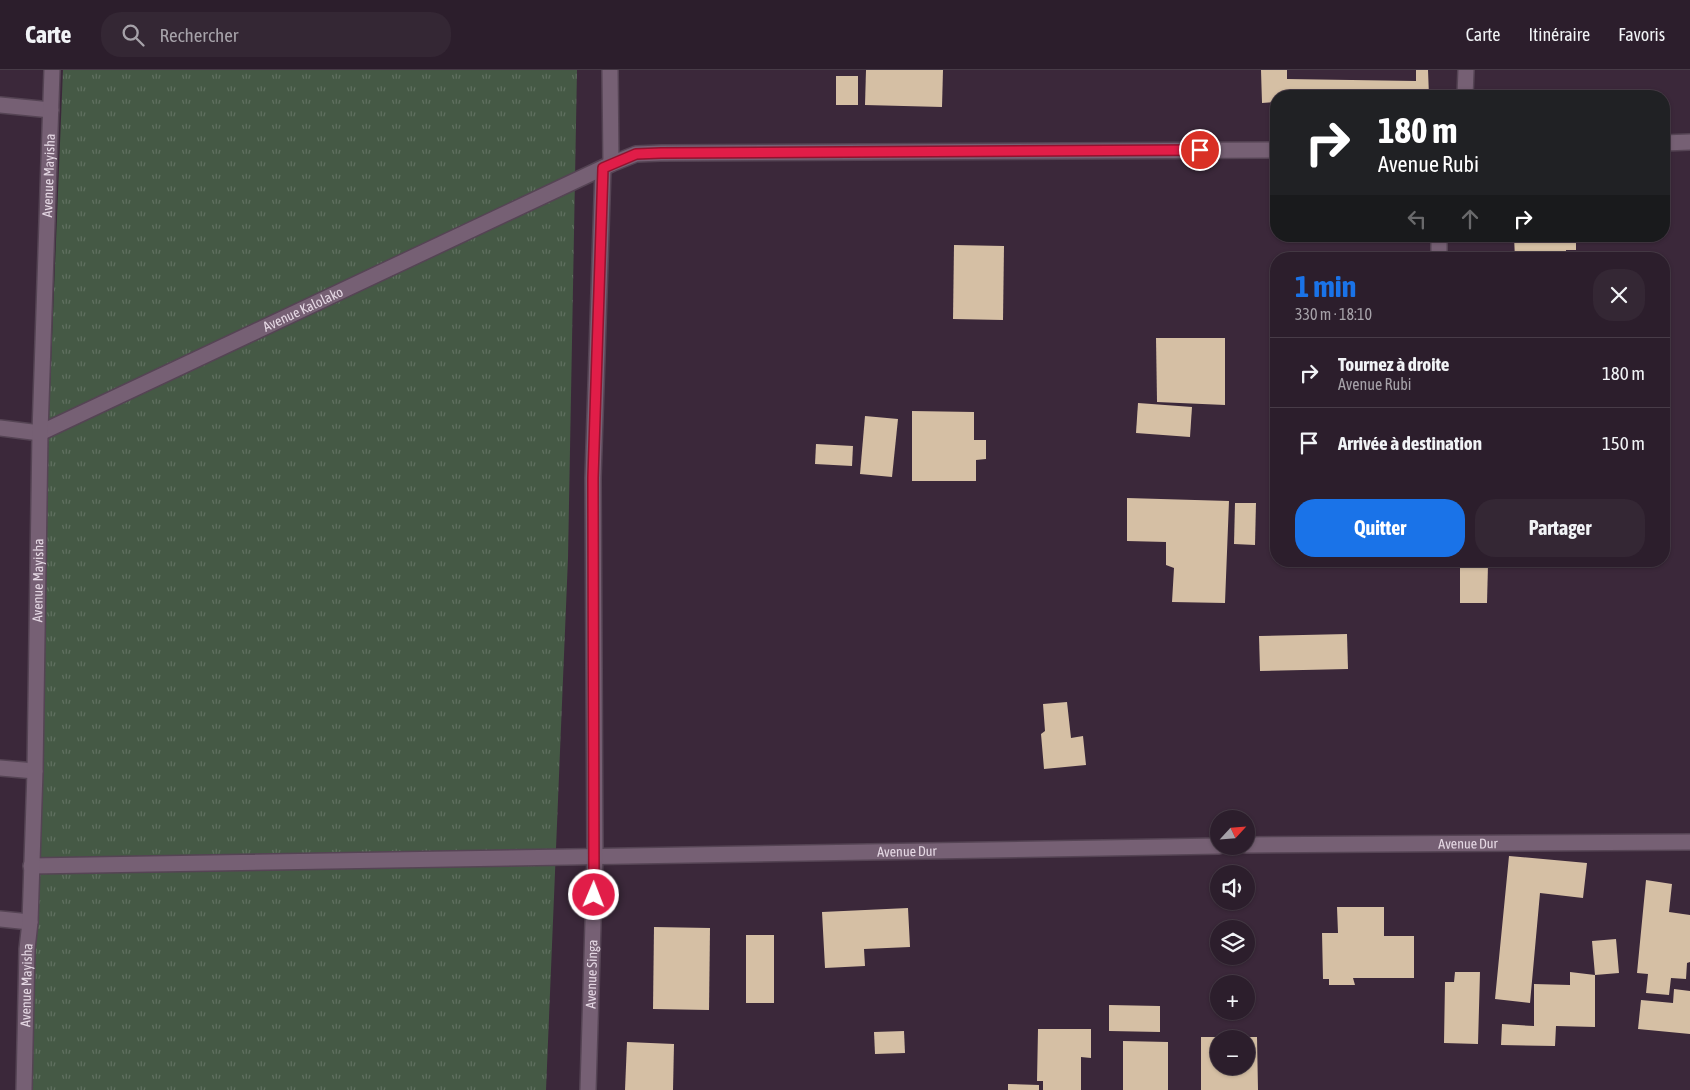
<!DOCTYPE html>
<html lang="fr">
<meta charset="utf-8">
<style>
body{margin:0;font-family:"Asap Condensed",sans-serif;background:#342734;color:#f1f3f6;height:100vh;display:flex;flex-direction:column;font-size:19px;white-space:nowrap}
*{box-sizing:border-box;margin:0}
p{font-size:16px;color:#a6a2a9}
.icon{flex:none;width:28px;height:28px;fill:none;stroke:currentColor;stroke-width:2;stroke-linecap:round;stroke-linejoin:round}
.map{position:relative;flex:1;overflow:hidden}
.details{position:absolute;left:1270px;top:182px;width:400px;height:315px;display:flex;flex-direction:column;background:#2c1e2c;border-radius:20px;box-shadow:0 1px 4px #0004,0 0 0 1px #483c48}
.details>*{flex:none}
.guide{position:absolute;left:1270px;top:20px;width:400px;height:152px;border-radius:20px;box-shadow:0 1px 4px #0004,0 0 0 1px #483c48;background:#202124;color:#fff;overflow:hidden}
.needle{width:32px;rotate:64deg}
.buttons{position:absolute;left:1210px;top:740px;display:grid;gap:10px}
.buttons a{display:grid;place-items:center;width:45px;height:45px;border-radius:50%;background:#2c1e2c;box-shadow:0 1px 4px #0004,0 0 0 1px #483c48;font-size:25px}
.pin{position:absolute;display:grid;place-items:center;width:42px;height:42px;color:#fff;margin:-21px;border:2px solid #fff;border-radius:50%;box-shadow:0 1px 5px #0007}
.me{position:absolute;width:55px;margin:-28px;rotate:1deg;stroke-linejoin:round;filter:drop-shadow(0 0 4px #0008)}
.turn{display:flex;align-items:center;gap:18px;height:105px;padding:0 25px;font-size:22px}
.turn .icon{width:65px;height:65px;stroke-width:2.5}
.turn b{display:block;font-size:35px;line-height:42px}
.lanes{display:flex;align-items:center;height:48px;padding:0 25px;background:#0003;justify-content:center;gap:25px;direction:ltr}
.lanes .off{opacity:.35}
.round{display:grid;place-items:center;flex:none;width:52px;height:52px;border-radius:20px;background:#342734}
.headline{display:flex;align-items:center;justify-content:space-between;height:85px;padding:0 25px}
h1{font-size:30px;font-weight:700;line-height:38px;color:#1a73e8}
.action{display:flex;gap:10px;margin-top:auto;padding:10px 25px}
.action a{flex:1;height:58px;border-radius:20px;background:#1a73e8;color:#fff;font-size:20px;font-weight:700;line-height:58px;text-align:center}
.action a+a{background:#342734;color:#f1f3f6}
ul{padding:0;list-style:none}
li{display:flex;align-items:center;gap:15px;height:70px;padding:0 25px;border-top:1px solid #483c48}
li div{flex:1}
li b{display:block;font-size:19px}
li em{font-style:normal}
header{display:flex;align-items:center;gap:30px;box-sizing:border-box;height:70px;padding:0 25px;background:#2c1e2c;border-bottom:1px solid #483c48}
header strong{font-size:24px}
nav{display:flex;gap:28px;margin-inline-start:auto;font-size:18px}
.search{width:350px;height:45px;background:#342734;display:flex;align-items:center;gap:12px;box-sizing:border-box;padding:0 18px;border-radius:20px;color:#a6a2a9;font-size:19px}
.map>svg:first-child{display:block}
.grass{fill:url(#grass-tufts)}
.building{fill:#d5bfa4}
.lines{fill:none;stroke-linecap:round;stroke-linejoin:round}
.street-casing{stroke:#554454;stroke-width:18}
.street{stroke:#766074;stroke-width:15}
.route-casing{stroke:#92132f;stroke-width:12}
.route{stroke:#e11d48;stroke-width:9}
.labels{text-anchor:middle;stroke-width:5;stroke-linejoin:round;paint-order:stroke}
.street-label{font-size:14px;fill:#e5d8e4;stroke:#3b283a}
</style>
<header>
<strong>Carte</strong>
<div class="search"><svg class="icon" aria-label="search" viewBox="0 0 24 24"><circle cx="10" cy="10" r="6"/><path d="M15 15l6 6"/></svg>Rechercher</div>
<nav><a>Carte</a><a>Itinéraire</a><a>Favoris</a></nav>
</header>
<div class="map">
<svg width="1690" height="1020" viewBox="0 0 1690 1020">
<defs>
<pattern id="grass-tufts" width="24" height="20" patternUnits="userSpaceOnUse" patternTransform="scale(1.25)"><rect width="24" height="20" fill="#455945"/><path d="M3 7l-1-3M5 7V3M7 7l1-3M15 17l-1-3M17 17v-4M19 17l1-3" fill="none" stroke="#607060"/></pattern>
</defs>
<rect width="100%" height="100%" fill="#3b283a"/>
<path class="grass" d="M63 0H577L568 488 546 1020H26L30 808Z"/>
<g class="building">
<path d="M866 0H943L942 37 865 35Z"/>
<path d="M1261 0H1287V9L1416 11V0H1428L1429 26H1276V32L1262 33Z"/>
<rect x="836" y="6" width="22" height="29"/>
<path d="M1514 166H1576V180H1566V189H1515Z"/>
<path d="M954 175 1004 176 1003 250 953 249Z"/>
<path d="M1156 268H1225V335L1157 332Z"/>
<path d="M1138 333 1192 337 1190 367 1136 363Z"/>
<path d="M912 341 974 342V370H986V389L976 390V411H912Z"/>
<path d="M865 346 898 349 892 407 860 404Z"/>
<path d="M816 374 853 376 852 396 815 394Z"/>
<path d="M1127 428 1229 431 1225 533 1172 532 1174 498 1166 495V472L1127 471Z"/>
<path d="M1235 433H1256L1255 475 1234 474Z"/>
<path d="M1460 494 1488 495 1487 533H1460Z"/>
<path d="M1347 564 1348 599 1260 601 1259 566Z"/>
<path d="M1067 632 1071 668 1083 666 1086 695 1044 699 1041 664 1045 661 1043 634Z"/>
<path d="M1509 786 1587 793 1583 828 1540 823 1530 933 1495 929Z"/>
<path d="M1646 810 1672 814 1669 842 1690 845V892L1687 893 1686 909 1671 908 1669 925 1646 923 1648 904 1637 903Z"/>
<path d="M1337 837H1384V866H1414V908H1353L1355 915H1329V909H1323L1322 863H1338Z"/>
<path d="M908 838 910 877 864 879 865 896 825 898 822 842Z"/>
<path d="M654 857 710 858 709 940 653 939Z"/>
<rect x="746" y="865" width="28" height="68"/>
<path d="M1616 869 1619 903 1595 905V957L1556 956 1555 976 1501 975 1502 954 1534 956V914L1570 915V902L1595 905 1592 871Z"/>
<path d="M1455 902H1480L1478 974 1444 973 1445 912H1454Z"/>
<path d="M1674 919 1690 921V964L1638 959 1641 930 1673 933Z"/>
<path d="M1109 935 1160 936V962L1109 961Z"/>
<path d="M1038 959H1091V988L1081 987V1020H1043V1011H1037Z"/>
<path d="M904 961 905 983 875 984 874 962Z"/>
<path d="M1201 967H1219V996H1246V967H1257L1258 1020H1201Z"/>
<path d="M1123 971 1168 972V1020H1123Z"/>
<path d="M627 972 674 974 673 1020H625Z"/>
<path d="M1008 1014 1039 1015V1020H1008Z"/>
</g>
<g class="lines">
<g class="street-casing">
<g id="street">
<path d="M610 0 611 94"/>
<path d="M1465 26 1466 0"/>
<path d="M0 35 51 40"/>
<path d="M1664 73 1690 72"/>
<path d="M1439 166V189"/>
<path id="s1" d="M0 358 40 363 611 94 636 84 661 83 1276 80"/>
<path d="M0 698 35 701"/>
<path id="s2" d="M1246 775 1690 772"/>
<path id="s3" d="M31 796 1219 776"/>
<path d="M0 849 30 852"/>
<path id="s4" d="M24 1020 27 879 30 852 35 701 40 363 52 0"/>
<path id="s5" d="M588 1020 595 786 593 408 603 98"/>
</g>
</g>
<use href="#street" class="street"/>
</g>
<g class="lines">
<g class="route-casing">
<path id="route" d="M594 825 593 408 603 98 636 84 661 83 1200 80"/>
</g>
<use href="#route" class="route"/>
</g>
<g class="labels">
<g class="street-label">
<text dy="5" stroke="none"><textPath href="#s4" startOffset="915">Avenue Mayisha</textPath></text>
<text dy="5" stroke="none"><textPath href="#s1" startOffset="331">Avenue Kalolako</textPath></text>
<text dy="5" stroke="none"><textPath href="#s4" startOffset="510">Avenue Mayisha</textPath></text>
<text dy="5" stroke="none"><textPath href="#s2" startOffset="222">Avenue Dur</textPath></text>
<text dy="5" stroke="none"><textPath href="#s3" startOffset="876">Avenue Dur</textPath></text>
<text dy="5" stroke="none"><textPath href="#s5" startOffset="116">Avenue Singa</textPath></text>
<text dy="5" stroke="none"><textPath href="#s4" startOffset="105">Avenue Mayisha</textPath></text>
</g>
</g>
</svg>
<div class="buttons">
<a><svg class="needle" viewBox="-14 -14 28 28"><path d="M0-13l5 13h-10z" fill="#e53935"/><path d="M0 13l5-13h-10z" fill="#a6a2a9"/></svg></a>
<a><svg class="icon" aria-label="sound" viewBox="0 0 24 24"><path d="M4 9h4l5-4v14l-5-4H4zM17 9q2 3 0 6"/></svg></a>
<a><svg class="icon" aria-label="layers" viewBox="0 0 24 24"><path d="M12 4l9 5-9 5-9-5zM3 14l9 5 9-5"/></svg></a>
<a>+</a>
<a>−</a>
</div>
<div class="pin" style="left:1200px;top:80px;background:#d93025"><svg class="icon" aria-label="arrive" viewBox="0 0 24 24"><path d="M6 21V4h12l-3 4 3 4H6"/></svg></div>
<svg class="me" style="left:594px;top:825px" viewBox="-20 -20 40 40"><circle r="17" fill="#e11d48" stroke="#fff" stroke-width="3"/><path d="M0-11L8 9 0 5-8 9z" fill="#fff"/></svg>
<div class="guide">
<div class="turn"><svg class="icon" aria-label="right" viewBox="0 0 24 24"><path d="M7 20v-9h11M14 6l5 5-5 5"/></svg><div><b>180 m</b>Avenue Rubi</div></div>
<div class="lanes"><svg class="icon off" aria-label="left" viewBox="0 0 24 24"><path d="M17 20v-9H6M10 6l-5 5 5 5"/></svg><svg class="icon off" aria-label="ahead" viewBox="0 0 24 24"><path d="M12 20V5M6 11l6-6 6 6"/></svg><svg class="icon" aria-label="right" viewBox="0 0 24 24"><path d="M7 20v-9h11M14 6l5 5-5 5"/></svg></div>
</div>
<section class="details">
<div class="headline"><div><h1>1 min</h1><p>330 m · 18:10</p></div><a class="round"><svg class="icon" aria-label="close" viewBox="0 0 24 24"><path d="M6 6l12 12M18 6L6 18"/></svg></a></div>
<ul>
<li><svg class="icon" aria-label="right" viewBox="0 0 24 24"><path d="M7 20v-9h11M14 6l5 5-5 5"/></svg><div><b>Tournez à droite</b><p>Avenue Rubi</p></div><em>180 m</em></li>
<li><svg class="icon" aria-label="arrive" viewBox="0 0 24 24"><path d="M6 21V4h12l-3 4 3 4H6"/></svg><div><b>Arrivée à destination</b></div><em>150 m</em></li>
</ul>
<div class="action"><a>Quitter</a><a>Partager</a></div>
</section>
</div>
